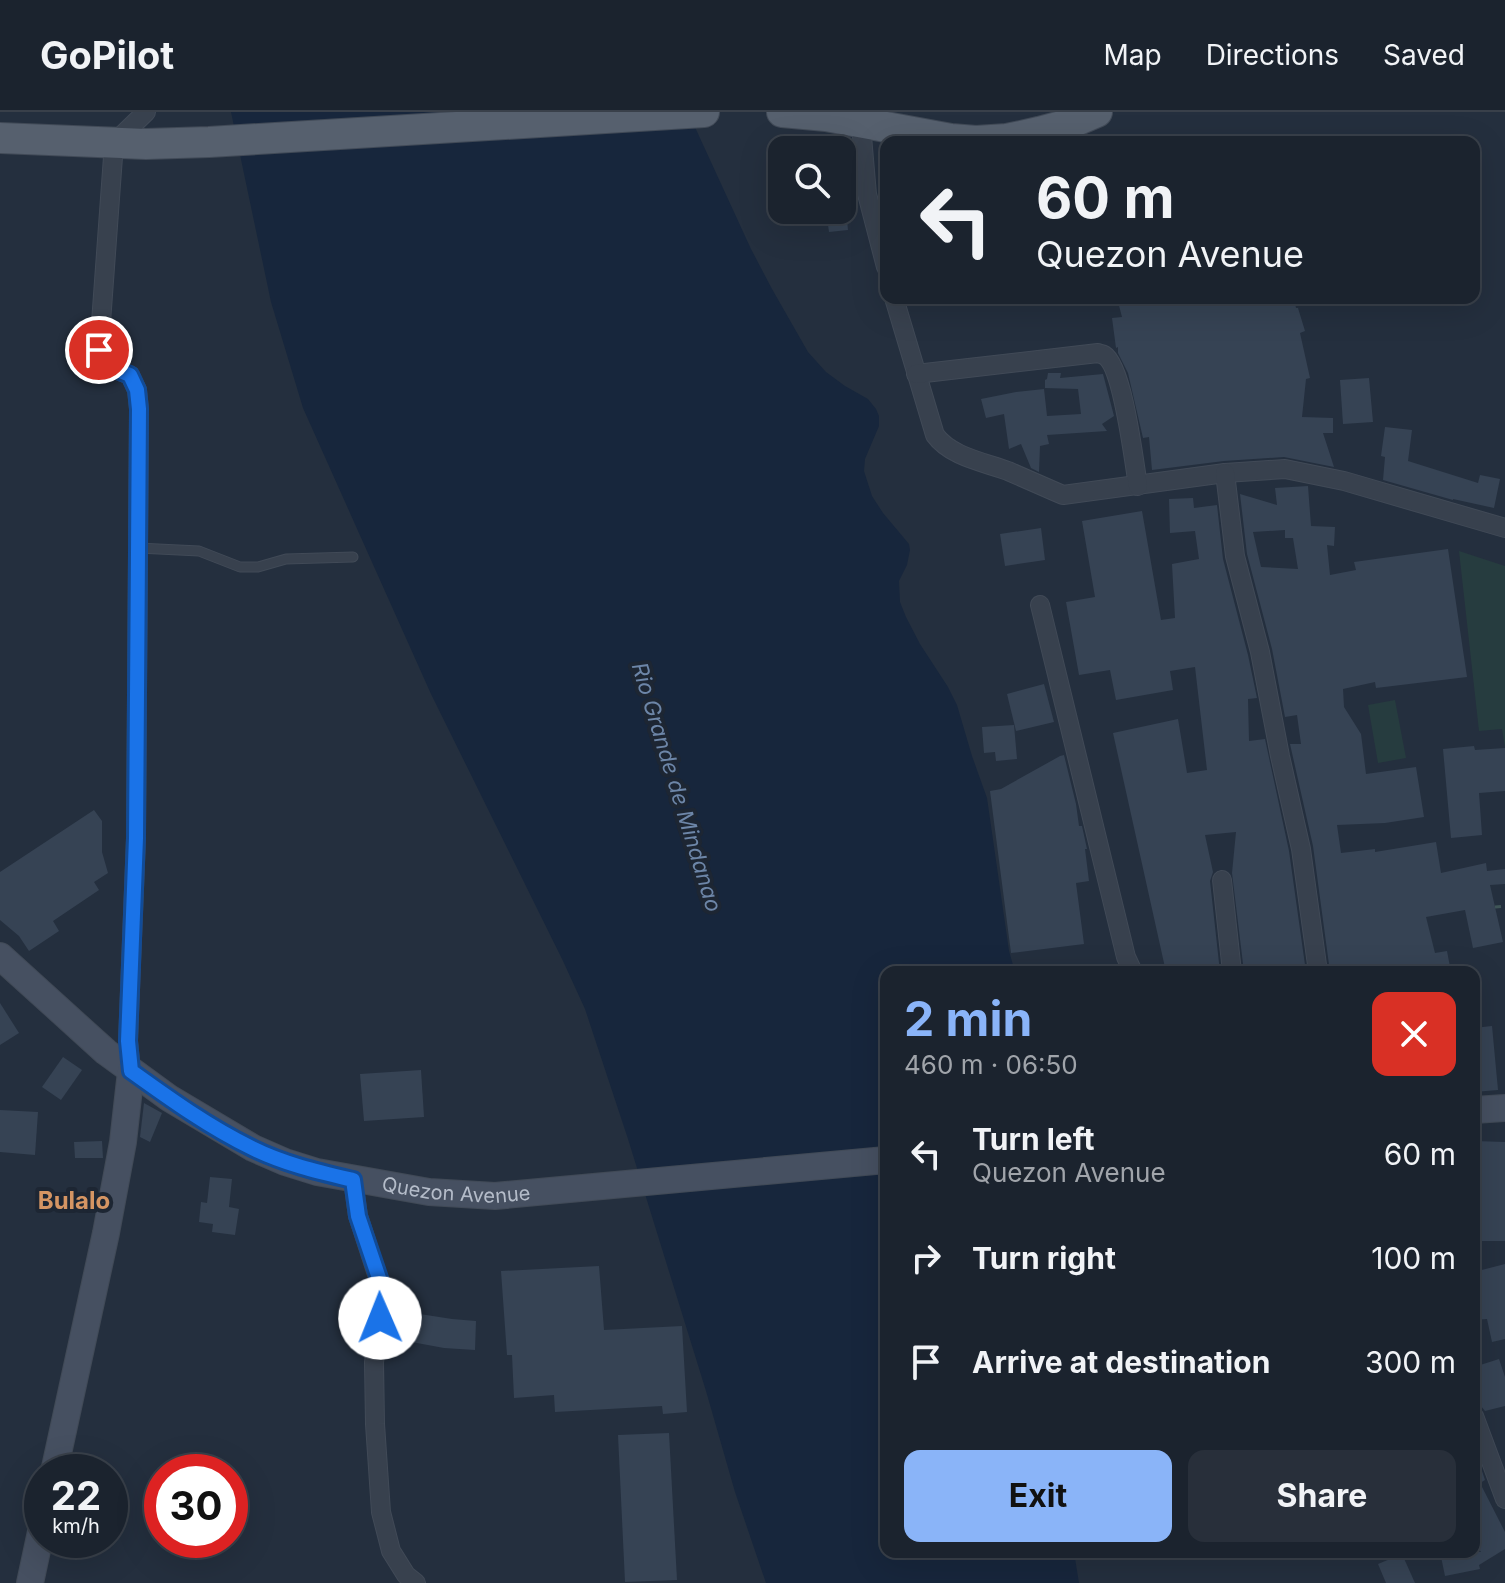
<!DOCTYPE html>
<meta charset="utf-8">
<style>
body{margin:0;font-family:Inter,sans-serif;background:#282f3a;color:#f1f3f6;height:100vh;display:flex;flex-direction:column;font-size:30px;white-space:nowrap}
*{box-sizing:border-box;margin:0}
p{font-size:26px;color:#a0a4aa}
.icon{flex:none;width:44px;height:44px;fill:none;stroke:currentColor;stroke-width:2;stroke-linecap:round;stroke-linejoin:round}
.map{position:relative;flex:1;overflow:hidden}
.sheet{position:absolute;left:880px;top:854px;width:600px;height:592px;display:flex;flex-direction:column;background:#1b232e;border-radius:16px;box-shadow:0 8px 32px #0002,0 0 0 2px #39404a}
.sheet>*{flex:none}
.top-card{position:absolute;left:880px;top:24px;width:600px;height:168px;border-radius:16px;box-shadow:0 8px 32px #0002,0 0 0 2px #39404a;background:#1b232e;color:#f1f3f6;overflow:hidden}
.controls{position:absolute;left:768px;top:24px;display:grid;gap:16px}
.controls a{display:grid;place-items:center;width:88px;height:88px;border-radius:16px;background:#1b232e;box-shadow:0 8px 32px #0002,0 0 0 2px #39404a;font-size:40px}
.speed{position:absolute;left:24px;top:1342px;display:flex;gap:16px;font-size:40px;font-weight:700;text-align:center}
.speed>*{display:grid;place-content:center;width:104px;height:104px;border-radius:50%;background:#1b232e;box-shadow:0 8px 32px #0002,0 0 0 2px #39404a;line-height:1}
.speed small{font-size:20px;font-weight:400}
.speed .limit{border:12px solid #d22;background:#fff;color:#111}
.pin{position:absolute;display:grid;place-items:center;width:68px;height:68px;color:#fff;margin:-34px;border:4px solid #fff;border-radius:50%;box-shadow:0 2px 8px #0007}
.me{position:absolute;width:88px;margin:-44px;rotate:359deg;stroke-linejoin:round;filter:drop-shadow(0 0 6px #0008)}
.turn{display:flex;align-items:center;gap:28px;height:168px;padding:0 24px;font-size:36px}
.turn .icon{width:104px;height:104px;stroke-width:2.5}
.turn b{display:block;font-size:56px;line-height:68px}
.round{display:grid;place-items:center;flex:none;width:84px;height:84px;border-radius:16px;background:#282f3a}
.overview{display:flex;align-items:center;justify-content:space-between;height:136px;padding:0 24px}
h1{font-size:48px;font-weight:700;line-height:60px;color:#8ab4f8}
.action{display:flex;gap:16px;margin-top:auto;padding:16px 24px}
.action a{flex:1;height:92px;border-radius:16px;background:#8ab4f8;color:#111;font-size:32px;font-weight:700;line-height:92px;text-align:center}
.action a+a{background:#282f3a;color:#f1f3f6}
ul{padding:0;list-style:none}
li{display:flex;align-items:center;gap:24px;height:104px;padding:0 24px}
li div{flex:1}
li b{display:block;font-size:30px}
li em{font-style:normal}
header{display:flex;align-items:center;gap:48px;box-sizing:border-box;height:112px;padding:0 40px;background:#1b232e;border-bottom:2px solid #39404a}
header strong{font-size:38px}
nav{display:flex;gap:44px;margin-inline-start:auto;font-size:28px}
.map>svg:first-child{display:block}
.green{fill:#263c3f}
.water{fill:#17263c}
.building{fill:#364354;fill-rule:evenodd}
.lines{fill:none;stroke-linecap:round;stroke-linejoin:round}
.lane-casing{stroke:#414a57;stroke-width:11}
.street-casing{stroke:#414a57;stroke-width:20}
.secondary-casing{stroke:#414a57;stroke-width:28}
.primary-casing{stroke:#414a57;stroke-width:32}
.path{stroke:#3f5557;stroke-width:3;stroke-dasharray:6 6;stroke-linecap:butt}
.lane{stroke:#38414e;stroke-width:9}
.street{stroke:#38414e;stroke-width:18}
.secondary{stroke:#465061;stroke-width:26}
.primary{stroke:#56606e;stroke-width:30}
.route-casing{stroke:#114b97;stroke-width:20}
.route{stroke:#1a73e8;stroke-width:14}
.labels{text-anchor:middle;stroke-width:8;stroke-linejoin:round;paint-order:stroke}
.street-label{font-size:20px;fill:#b4bcc9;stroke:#1d2633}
.water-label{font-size:22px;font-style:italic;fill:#6d86a8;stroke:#1d2633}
.quarter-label{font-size:24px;font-weight:bold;fill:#d59563;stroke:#1d2633}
</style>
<header>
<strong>GoPilot</strong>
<nav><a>Map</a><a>Directions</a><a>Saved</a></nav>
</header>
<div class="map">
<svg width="1505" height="1471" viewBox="0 0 1505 1471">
<rect width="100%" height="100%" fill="#242f3e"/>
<g class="green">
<path d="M1459 439 1505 454V635L1502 617 1479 619Z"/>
<path d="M1395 588 1406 646 1378 651 1368 593Z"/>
</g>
<path class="water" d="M231 0H688L751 137 772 177 808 240 826 260 845 274 868 287 876 297 879 304V314L865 347 864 359 872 384 883 401 909 432 910 438 907 453 899 469 900 490 906 505 920 532 948 575 957 593 972 644 987 686 1009 839 1015 860H886V1440H1074L1079 1471H766L735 1380 706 1279 628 1027 585 897 563 849 431 582 303 296 271 190Z"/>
<g class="building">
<path d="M826 98H846L848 118 829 120Z"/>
<path d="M1117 186H1140V189L1157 186H1217V189L1227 188 1228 192 1264 191 1263 186H1294L1296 196H1298L1305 219 1300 221 1310 266 1306 267 1302 305 1333 306V321H1323L1334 355 1284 345 1224 349 1152 358 1149 325 1143 326 1128 261 1118 241V235L1116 236 1112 206 1122 205Z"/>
<path d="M1048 261H1061L1060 266 1103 262 1114 304 1102 312 1107 319 1047 323 1049 332 1040 334 1039 360 1031 356 1021 332 1009 337 1004 302 986 306 981 287 1016 280 1044 277 1047 304 1081 302 1078 277 1045 276V268L1047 267Z"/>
<path d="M1369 266 1373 310 1343 312 1340 268Z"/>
<path d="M1385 315 1412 318 1408 349 1478 371 1480 363 1500 367 1494 396 1453 387V388L1383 368 1385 345 1381 344Z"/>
<path d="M1308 374 1311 414 1335 415 1334 434 1327 433 1330 463 1356 458 1354 450 1448 437 1467 565 1376 576 1375 570 1343 577 1344 595 1361 622 1366 662 1416 655 1424 705 1385 711 1337 713 1341 741 1375 737V740L1436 730 1441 761 1486 751 1487 759 1505 757V772L1490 773 1503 830 1473 836 1465 798 1426 805 1435 841 1447 839 1451 860H1330L1313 734 1290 632H1301L1297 603 1285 605 1272 537 1247 442 1240 382 1277 393 1275 376ZM1285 418V426H1293L1298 457 1261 455 1253 420Z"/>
<path d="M1193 386 1194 396 1217 393 1223 447 1248 543 1257 586 1248 587 1249 629 1265 627 1289 739 1306 860H1244L1232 761 1236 720 1205 723 1213 760 1210 769 1220 860H1166L1113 621 1178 607 1187 661 1207 658 1195 555 1170 559 1173 578 1116 588 1110 558 1079 563 1066 490 1095 485 1082 409 1142 399 1161 508 1175 506 1172 452 1199 447 1195 419 1170 421 1169 387Z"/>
<path d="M1041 416 1045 448 1005 454 1000 422Z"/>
<path d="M1044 572 1054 610 1016 619 1007 582Z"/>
<path d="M1014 613 1017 647 996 649 995 640 984 641 982 615Z"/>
<path d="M1474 634 1475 638 1505 636V679L1479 681 1482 723 1451 726 1443 637Z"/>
<path d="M1064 643 1076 692 1079 714H1082L1087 737H1085L1089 769 1076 771 1084 832 1011 841 990 679 1001 677 1060 644Z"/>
<path d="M94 698 102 709V740L108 761 94 770 99 778 53 809 59 819 29 839 19 824 0 808V760Z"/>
<path d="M0 891 19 921 0 933Z"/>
<path d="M1492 914 1498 978 1474 980V916Z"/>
<path d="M63 945 82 958 61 988 42 975Z"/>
<path d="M421 958 424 1005 364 1009 360 962Z"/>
<path d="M144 991 162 1001 150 1030 140 1025Z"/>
<path d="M0 998 38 1000 35 1043 0 1040Z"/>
<path d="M102 1029 103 1046H75L74 1030Z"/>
<path d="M1474 1029 1505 1030V1129H1474Z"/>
<path d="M210 1065 232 1067 229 1095 239 1097 235 1123 212 1120 213 1112 199 1110 201 1090 207 1091Z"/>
<path d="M1505 1152V1227L1492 1230 1487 1207 1474 1208V1160Z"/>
<path d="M599 1154 604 1218 682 1214 687 1300 663 1302 662 1294 555 1300 554 1283 514 1286 512 1243H507L501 1159Z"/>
<path d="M394 1198 452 1207 476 1209 475 1238 444 1236 390 1226Z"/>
<path d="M1499 1247 1505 1265V1294L1485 1299 1481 1294 1474 1292V1255Z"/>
<path d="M669 1321 677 1468 625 1470 618 1323Z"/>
<path d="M1481 1356 1485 1368 1480 1371 1505 1420V1437L1479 1453 1480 1457 1445 1464 1440 1440H1481L1474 1429V1357L1475 1359Z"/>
<path d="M1402 1442 1415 1471H1386L1378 1452Z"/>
</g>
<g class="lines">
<g class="lane-casing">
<path id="lane" d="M138 436 199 439 240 455H258L286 447 353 445"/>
</g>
<g class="street-casing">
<g id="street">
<path d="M860 1 867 82 886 155"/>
<path d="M894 186 935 323C951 345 984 350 1008 359 1024 366 1040 373 1056 380L1063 383 1225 361 1285 357 1344 369 1505 416"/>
<path d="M916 262 1098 241C1100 242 1102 242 1104 243 1123 254 1134 350 1138 374"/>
<path d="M1225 361 1235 444 1260 540 1280 644 1301 737 1318 860"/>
<path d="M1040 493 1126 845 1133 860"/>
<path d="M1222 768 1232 860"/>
<path d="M131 959 128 929 136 726 139 297 137 278 130 263C117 258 102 253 99 238L114 31 146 0"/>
<path d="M353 1068 358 1104 384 1184 374 1250 375 1312 381 1400 391 1439 406 1463 416 1471"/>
<path d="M1474 1304 1505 1387"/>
</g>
</g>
<g class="secondary-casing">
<g id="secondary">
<path id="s1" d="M0 844 106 940 169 986 253 1036 285 1050 317 1060 429 1080 495 1084 886 1048"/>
<path d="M1474 998 1505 996"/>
<path d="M54 1360 106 1121 123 1030 131 959"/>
<path d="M30 1471 42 1415"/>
</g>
</g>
<g class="primary-casing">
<g id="primary">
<path d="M782 0 826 4 951 27 976 29 1007 27 1039 20 1069 12 1097 0"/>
<path d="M0 26 146 32 209 30 704 0"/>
</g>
</g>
<path class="path" d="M1495 795 1505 794"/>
<use href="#lane" class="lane"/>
<use href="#street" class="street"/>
<use href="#secondary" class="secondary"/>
<use href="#primary" class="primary"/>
</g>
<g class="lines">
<g class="route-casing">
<path id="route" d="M99 238C102 253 117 258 130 263L137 278 139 297 136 726 128 929 131 959C170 987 209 1015 252 1036 284 1052 319 1060 353 1068L358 1104 383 1178 380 1206"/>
</g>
<use href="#route" class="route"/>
</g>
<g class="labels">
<g class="street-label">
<text dy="7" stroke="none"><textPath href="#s1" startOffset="528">Quezon Avenue</textPath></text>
</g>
<g class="water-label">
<text transform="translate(677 675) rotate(73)" y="8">Rio Grande de Mindanao</text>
</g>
<g class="quarter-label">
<text x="74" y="1097">Bulalo</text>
</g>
</g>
</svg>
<div class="controls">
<a><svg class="icon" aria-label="search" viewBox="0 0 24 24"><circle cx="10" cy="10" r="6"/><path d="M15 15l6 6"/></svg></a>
</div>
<div class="speed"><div>22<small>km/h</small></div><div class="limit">30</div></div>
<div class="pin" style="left:99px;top:238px;background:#d93025"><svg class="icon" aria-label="arrive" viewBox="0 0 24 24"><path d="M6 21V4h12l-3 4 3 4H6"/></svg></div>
<svg class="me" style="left:380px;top:1206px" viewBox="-20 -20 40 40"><circle r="19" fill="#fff"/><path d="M0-13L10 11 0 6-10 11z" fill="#1a73e8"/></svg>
<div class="top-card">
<div class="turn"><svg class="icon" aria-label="left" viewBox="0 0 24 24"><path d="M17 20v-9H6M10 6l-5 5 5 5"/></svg><div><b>60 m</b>Quezon Avenue</div></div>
</div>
<section class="sheet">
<div class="overview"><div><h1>2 min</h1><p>460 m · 06:50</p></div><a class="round" style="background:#d93025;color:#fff"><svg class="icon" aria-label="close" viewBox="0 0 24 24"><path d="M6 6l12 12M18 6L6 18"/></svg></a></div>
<ul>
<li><svg class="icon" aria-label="left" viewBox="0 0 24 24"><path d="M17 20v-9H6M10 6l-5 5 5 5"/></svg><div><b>Turn left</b><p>Quezon Avenue</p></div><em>60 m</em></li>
<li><svg class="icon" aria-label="right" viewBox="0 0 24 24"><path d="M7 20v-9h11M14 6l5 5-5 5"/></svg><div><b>Turn right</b></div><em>100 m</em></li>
<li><svg class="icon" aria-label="arrive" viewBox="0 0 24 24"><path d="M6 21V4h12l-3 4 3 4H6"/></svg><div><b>Arrive at destination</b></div><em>300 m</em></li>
</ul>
<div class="action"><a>Exit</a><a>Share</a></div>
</section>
</div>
